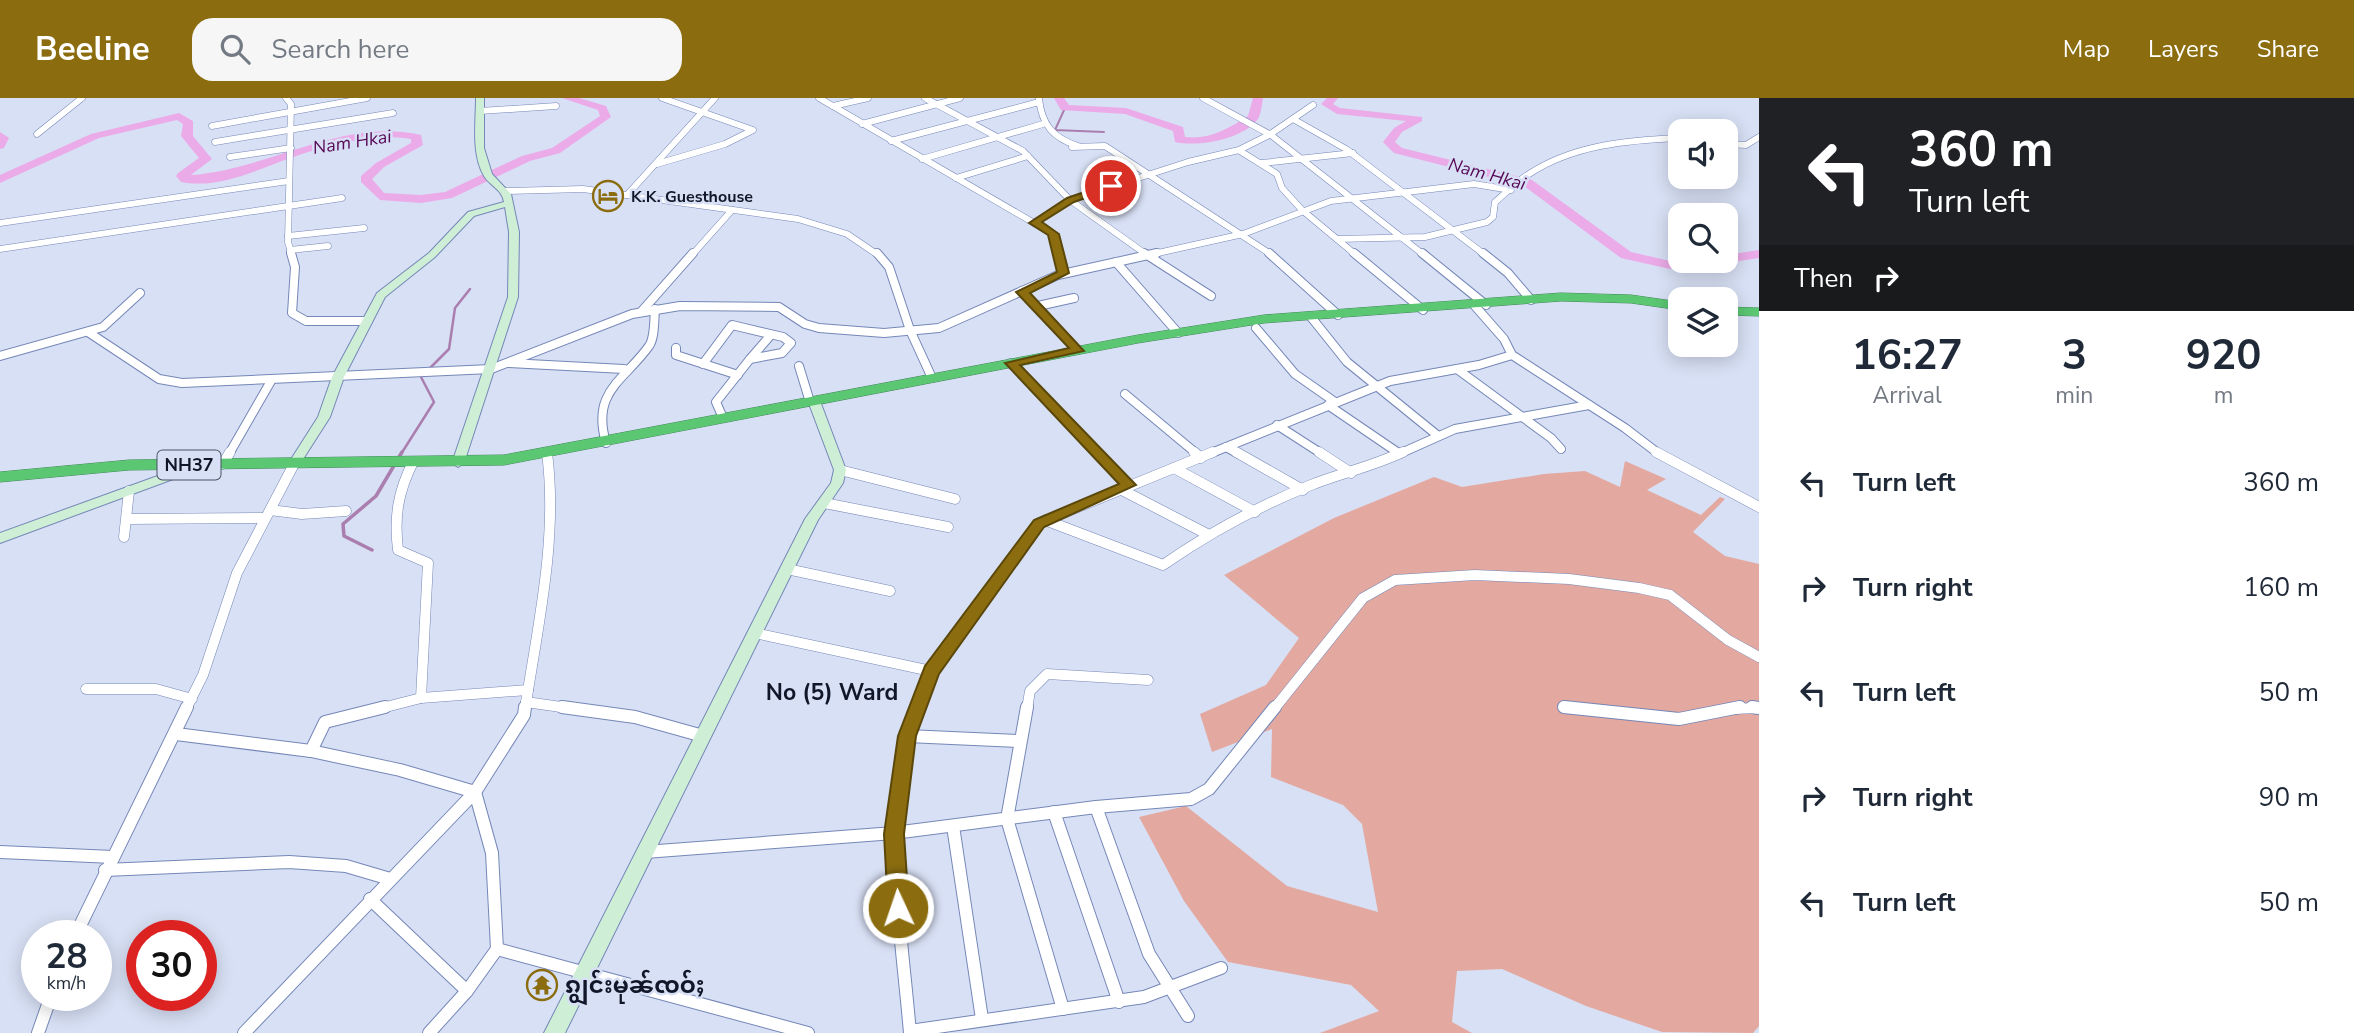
<!DOCTYPE html>
<meta charset="utf-8">
<style>
body{margin:0;font-family:"Nunito Sans","Noto Sans Myanmar",sans-serif;background:#f6f6f7;color:#1f2937;height:100vh;display:flex;flex-direction:column;font-size:26px;white-space:nowrap}
*{box-sizing:border-box;margin:0}
p{font-size:23px;color:#747a83}
.icon{flex:none;width:38px;height:38px;fill:none;stroke:currentColor;stroke-width:2;stroke-linecap:round;stroke-linejoin:round}
.map{position:relative;flex:1;overflow:hidden}
.details{display:flex;flex-direction:column;background:#fff;width:595px}
.details>*{flex:none}
.guide{background:#202124;color:#fff;overflow:hidden}
.buttons{position:absolute;left:1668px;top:21px;display:grid;gap:14px}
.buttons a{display:grid;place-items:center;width:70px;height:70px;border-radius:14px;background:#fff;box-shadow:0 4px 18px #0003;font-size:35px}
.speed{position:absolute;left:21px;top:822px;display:flex;gap:14px;font-size:35px;font-weight:700;text-align:center}
.speed>*{display:grid;place-content:center;width:91px;height:91px;border-radius:50%;background:#fff;box-shadow:0 4px 18px #0003;line-height:1}
.speed small{font-size:18px;font-weight:400}
.speed .limit{border:10px solid #d22;background:#fff;color:#111}
.pin{position:absolute;display:grid;place-items:center;width:60px;height:60px;color:#fff;margin:-30px;border:4px solid #fff;border-radius:50%;box-shadow:0 2px 7px #0007}
.me{position:absolute;width:77px;margin:-38px;rotate:357deg;stroke-linejoin:round;filter:drop-shadow(0 0 5px #0008)}
.turn{display:flex;align-items:center;gap:24px;height:147px;padding:0 35px;font-size:32px}
.turn .icon{width:91px;height:91px;stroke-width:2.5}
.turn b{display:block;font-size:49px;line-height:60px}
.then{display:flex;align-items:center;height:66px;padding:0 35px;background:#0003;gap:14px;font-size:26px}
.eta{display:flex;justify-content:space-evenly;align-items:center;height:119px;text-align:center}
.eta b{font-size:42px;font-weight:700;line-height:49px}
ul{padding:0;list-style:none}
li{display:flex;align-items:center;gap:21px;height:105px;padding:0 35px}
li div{flex:1}
li b{display:block;font-size:26px}
li em{font-style:normal}
header{display:flex;align-items:center;gap:42px;box-sizing:border-box;height:98px;padding:0 35px;background:#8b6d0f;color:#fff}
header strong{font-size:33px}
nav{display:flex;gap:38px;margin-inline-start:auto;font-size:24px}
.search{width:490px;height:63px;background:#f6f6f7;display:flex;align-items:center;gap:18px;box-sizing:border-box;padding:0 24px;border-radius:21px;color:#747a83;font-size:26px}
main{display:flex;flex:1;min-height:0}
.map>svg:first-child{display:block}
.green{fill:#e3a9a0}
.lines{fill:none;stroke-linecap:round;stroke-linejoin:round}
.stream-far2{stroke:#aa7faf;stroke-width:2}
.stream-far1{stroke:#aa7faf;stroke-width:2.5}
.stream{stroke:#aa7faf;stroke-width:3.5}
.river{fill:#ebabe8;fill-rule:evenodd}
.street-far3-casing{stroke:#7587b7;stroke-width:7}
.street-far2-casing{stroke:#7587b7;stroke-width:10}
.street-far1-casing{stroke:#7587b7;stroke-width:11}
.street-casing{stroke:#7587b7;stroke-width:14}
.secondary-casing{stroke:#7587b7;stroke-width:2}
.highway-casing{stroke:#418958;stroke-width:1}
.street-far3{stroke:#fff;stroke-width:6}
.street-far2{stroke:#fff;stroke-width:8}
.street-far1{stroke:#fff;stroke-width:10}
.street{stroke:#fff;stroke-width:12}
.secondary{fill:#ceeed5;fill-rule:evenodd}
.highway{fill:#5bc772;fill-rule:evenodd}
.route{fill:#8b6d0f;stroke:#5a470a;stroke-width:2}
.labels{text-anchor:middle;stroke-width:5;stroke-linejoin:round;paint-order:stroke}
.far-poi-label{font-size:16px;font-weight:bold;fill:#111729;stroke:#d8e0f5;text-anchor:start}
.far-water-label{font-size:18px;font-style:italic;fill:#560856;stroke:#d8e0f5}
.shield{fill:#d8e0f5;stroke:#4d5366;stroke-width:2}
.shield-label{font-size:18px;font-weight:bold;fill:#111729}
.quarter-label{font-size:23px;font-weight:bold;fill:#111729;stroke:#d8e0f5}
.near-poi-label{font-size:23px;font-weight:bold;fill:#111729;stroke:#d8e0f5;text-anchor:start}
</style>
<header>
<strong>Beeline</strong>
<div class="search"><svg class="icon" aria-label="search" viewBox="0 0 24 24"><circle cx="10" cy="10" r="6"/><path d="M15 15l6 6"/></svg>Search here</div>
<nav><a>Map</a><a>Layers</a><a>Share</a></nav>
</header>
<main>
<div class="map">
<svg width="1759" height="935" viewBox="0 0 1759 935">
<rect width="100%" height="100%" fill="#d8e0f5"/>
<path class="green" d="M1625 363 1666 381 1647 392 1701 417 1720 399 1725 401 1693 434 1725 458 1759 466V928L1753 935 1662 934 1586 908 1502 871 1457 873 1452 924 1472 935H1320L1379 913 1351 887 1228 864 1184 803 1139 719 1186 708 1287 788 1378 814 1362 726 1343 707 1271 679 1272 631 1212 654 1200 616 1266 587 1299 540 1224 477 1334 420 1434 379 1462 389 1544 376 1585 373 1620 389Z"/>
<g class="lines">
<path class="stream-far2" d="M1065 10 1055 32 1104 34"/>
<path class="stream-far1" d="M401 356 434 304 421 279 449 251 455 210 470 191"/>
<path class="stream" d="M372 452 344 438 343 426 376 398 402 354"/>
<g class="river">
<path d="M562 0H579L606 8 611 19 560 55 530 63 452 100 421 105 380 102 361 84V78L376 65 411 45V41C378 35 337 45 305 55 266 67 223 92 181 84L176 78 178 75 199 60 181 38 183 26 177 22 99 40 0 85V77L91 36 179 15 193 23V38L212 61 191 77C268 72 343 19 421 37L423 47 384 69 372 81 384 95 421 97 445 94 522 58 552 50 600 18 598 12Z"/>
<path d="M1054 0H1064L1069 7 1126 10 1183 29 1185 39C1209 42 1228 31 1248 18L1253 0H1263C1262 6 1261 16 1258 21 1242 42 1198 49 1175 44L1173 33 1125 16 1061 12Z"/>
<path d="M1327 0H1338L1333 6 1340 10 1422 19V23L1402 34 1395 44 1402 50 1532 82 1631 154 1670 163H1713L1706 167 1670 171 1621 160 1524 88 1394 55 1383 44 1394 30 1406 23 1337 16 1321 6Z"/>
<path d="M0 34 9 40 4 50 0 51Z"/>
<path d="M1759 152V160L1726 165 1720 163H1726V157Z"/>
</g>
<g class="street-far3-casing">
<g id="street-far3">
<path d="M286 0 291 6 288 144 292 157"/>
<path d="M819 0 1053 136 1059 157"/>
<path d="M925 0 1023 53 1070 102 1147 157"/>
<path d="M1203 0 1271 37 1424 157"/>
<path d="M1039 1C1042 27 1053 40 1078 48"/>
<path d="M833 8 868 0"/>
<path d="M480 13 556 8"/>
<path d="M1293 21 1346 51 1485 157"/>
<path d="M862 26 960 0"/>
<path d="M212 28 367 0"/>
<path d="M37 36 82 0"/>
<path d="M891 43 1039 4"/>
<path d="M215 44 393 15"/>
<path d="M1726 46 1746 47 1759 39"/>
<path d="M1072 49 1105 48 1272 157"/>
<path d="M1240 53 1277 76 1282 90 1302 112 1356 157"/>
<path d="M230 59 291 50"/>
<path d="M922 61 1043 26"/>
<path d="M1262 65 1353 55"/>
<path d="M657 66 725 46 753 32 662 0"/>
<path d="M956 80 1028 58"/>
<path d="M505 93 583 91 798 121 847 136 878 157"/>
<path d="M627 97 715 0"/>
<path d="M0 125 289 83"/>
<path d="M1034 125 1070 102 1188 64 1239 52 1269 37 1313 7"/>
<path d="M288 138 364 130"/>
<path d="M1337 141 1425 139 1487 124 1493 119 1495 104C1506 95 1516 84 1529 76 1573 47 1628 42 1680 40"/>
<path d="M0 151 342 100"/>
<path d="M290 152 328 148"/>
<path d="M692 157 732 112"/>
<path d="M1149 157 1243 136 1331 103 1474 86 1511 92"/>
</g>
</g>
<g class="street-far2-casing">
<g id="street-far2">
<path d="M291 155 295 169 292 215 306 223H368"/>
<path d="M877 155 889 169 910 232 932 280"/>
<path d="M1058 155 1064 175"/>
<path d="M1144 155 1211 198"/>
<path d="M1269 155 1338 217"/>
<path d="M1354 155 1423 212"/>
<path d="M1422 155 1486 207"/>
<path d="M1483 155 1508 175 1531 202"/>
<path d="M1116 164 1178 235"/>
<path d="M1022 193 1077 252"/>
<path d="M1038 208 1074 200"/>
<path d="M1475 208 1504 241 1512 257 1625 330 1659 356"/>
<path d="M641 214 693 155"/>
<path d="M1311 219 1347 264 1437 337"/>
<path d="M1256 230 1295 276 1335 304"/>
<path d="M88 234 159 281 182 285 491 271 632 216 680 208 779 209 805 226 819 230 884 235 939 230 1058 177 1157 155"/>
<path d="M676 250V257L738 277"/>
<path d="M0 258 103 229 140 195"/>
<path d="M750 261 770 238"/>
<path d="M509 265 624 271"/>
<path d="M1011 265 1099 356"/>
<path d="M703 266 732 227 783 239 791 245 782 255 750 261 716 304 723 320"/>
<path d="M799 268 810 304"/>
<path d="M1457 271 1551 340 1561 351"/>
<path d="M1125 296 1197 356"/>
<path d="M1328 307 1397 354"/>
<path d="M1277 327 1322 356"/>
<path d="M606 345C591 293 624 283 649 248 655 240 654 221 655 211"/>
<path d="M1226 349 1239 356"/>
<path d="M229 356 271 283"/>
<path d="M1209 356 1390 283 1479 267 1512 257"/>
<path d="M1399 356 1455 331 1589 307"/>
</g>
</g>
<g class="street-far1-casing">
<g id="street-far1">
<path d="M1097 354 1129 388"/>
<path d="M1194 354 1201 360"/>
<path d="M1236 354 1303 392"/>
<path d="M1319 354 1351 375"/>
<path d="M1656 354 1759 409"/>
<path d="M413 364C398 394 394 418 398 452L428 465 421 600"/>
<path d="M223 366 230 354"/>
<path d="M1174 370 1255 414"/>
<path d="M840 372 955 401"/>
<path d="M1120 391 1207 436"/>
<path d="M824 405 948 429"/>
<path d="M270 412 302 416 346 413"/>
<path d="M127 421 265 420"/>
<path d="M1045 422 1163 467C1209 435 1259 408 1311 387 1342 375 1373 368 1403 354"/>
<path d="M124 439 129 393"/>
<path d="M787 471 890 493"/>
<path d="M755 535 931 573"/>
<path d="M86 591H156L192 601"/>
<path d="M526 604 575 611"/>
<path d="M1564 609 1581 611"/>
<path d="M186 611 203 577 237 475 294 366"/>
<path d="M378 611 421 600 528 592"/>
<path d="M525 611C538 527 558 439 547 355"/>
<path d="M917 611 931 573 1039 425 1213 354"/>
<path d="M1027 611 1030 593 1047 576 1148 582"/>
<path d="M1274 611 1363 500 1395 482 1475 477 1569 481 1639 490 1670 497 1728 542 1759 559"/>
<path d="M1731 611 1759 610"/>
</g>
</g>
<g class="street-casing">
<g id="street">
<path d="M562 609 635 619 703 638"/>
<path d="M1027 609 1007 721 1063 911"/>
<path d="M1564 609 1679 621 1740 609"/>
<path d="M1752 609 1759 610"/>
<path d="M176 636 311 653 400 672 475 694 492 755 497 851 467 893 429 935"/>
<path d="M907 638 1019 643"/>
<path d="M311 653 325 624 385 609"/>
<path d="M1096 709 1149 856 1188 918"/>
<path d="M1054 714 1119 904"/>
<path d="M953 728 982 921"/>
<path d="M0 754 113 759"/>
<path d="M645 754 894 735 1096 709 1191 701 1209 691 1275 609"/>
<path d="M105 772 289 764 346 768 390 781"/>
<path d="M370 801 467 893"/>
<path d="M75 838 187 609"/>
<path d="M497 851 808 935"/>
<path d="M910 933 1144 899 1221 870"/>
<path d="M38 935 51 898"/>
<path d="M244 935 475 694 524 617 525 609"/>
<path d="M910 935C901 827 879 713 918 609"/>
</g>
</g>
<g class="secondary-casing">
<g id="secondary">
<path d="M476 0H484V50L492 76 511 96 519 134 518 199 464 365 458 369 452 365 508 199 509 134 505 109 474 118 435 159 385 199 344 279 330 319 298 369H290L288 366 318 319 332 279 377 195 429 155 468 114 504 104C502 91 490 88 484 78 471 56 476 24 476 0Z"/>
<path d="M814 299 820 303 846 372 843 385 818 422 565 935H544L805 421 831 385 834 372 808 303Z"/>
<path d="M199 363 203 364 205 367 203 370 0 445V435Z"/>
</g>
</g>
<g class="highway-casing">
<g id="highway">
<path d="M1561 195 1631 197 1680 204V212L1631 205 1561 203 1264 225 1138 245 504 367 129 372 0 384V374L129 362 504 357 1138 237 1264 217Z"/>
<path d="M1726 209 1759 210V218L1726 217Z"/>
</g>
</g>
<use href="#street-far3" class="street-far3"/>
<use href="#street-far2" class="street-far2"/>
<use href="#street-far1" class="street-far1"/>
<use href="#street" class="street"/>
<use href="#secondary" class="secondary"/>
<use href="#highway" class="highway"/>
</g>
<path class="route" d="M1111 85 1115 90 1074 104 1042 124 1059 136 1069 175 1030 195 1084 253 1020 267 1136 387 1044 429 939 576 916 638 904 736 909 810 906 817 898 820 891 817 888 810 884 736 898 638 925 568 1034 422 1119 386 1005 265 1069 250 1016 194 1057 174 1048 137 1029 125 1067 100Z"/>
<defs>
<g id="hotel-ring" transform="scale(1.575)"><circle r="9.5" fill="#d8e0f5" stroke="#8b6d0f" stroke-width="1.5"/><path d="M-6-4.5h1.5V1H6V5H4.5V3h-9V5H-6ZM-4 0a1.8 1.8 0 1 1 3.6 0ZM.5 0V-2.5h3Q6-2.5 6 0Z" fill="#8b6d0f"/></g>
<g id="temple-ring" transform="scale(1.575)"><circle r="9.5" fill="#d8e0f5" stroke="#8b6d0f" stroke-width="1.5"/><path d="M0-6L5-2H3V0L6.5 2.5H4V6H1.5V3h-3V6H-4V2.5H-6.5L-3 0V-2H-5Z" fill="#8b6d0f"/></g>
</defs>
<g fill-rule="evenodd">
<use href="#hotel-ring" x="608" y="98"/>
<use href="#temple-ring" x="542" y="887"/>
</g>
<g class="labels">
<g class="far-poi-label">
<text x="631" y="104">K.K. Guesthouse</text>
</g>
<g class="far-water-label">
<text transform="translate(352 44) rotate(-9)" y="6">Nam Hkai</text>
<text transform="translate(1487 76) rotate(15)" y="6">Nam Hkai</text>
</g>
<rect class="shield" x="157.5" y="352.5" width="63" height="29" rx="5"/>
<g class="shield-label">
<text x="189" y="373">NH37</text>
</g>
<g class="quarter-label">
<text x="832" y="602">No (5) Ward</text>
</g>
<g class="near-poi-label">
<text x="565" y="895">ၵျွင်းမုၼ်ၸဝ်ႈ</text>
</g>
</g>
</svg>
<div class="buttons">
<a><svg class="icon" aria-label="sound" viewBox="0 0 24 24"><path d="M4 9h4l5-4v14l-5-4H4zM17 9q2 3 0 6"/></svg></a>
<a><svg class="icon" aria-label="search" viewBox="0 0 24 24"><circle cx="10" cy="10" r="6"/><path d="M15 15l6 6"/></svg></a>
<a><svg class="icon" aria-label="layers" viewBox="0 0 24 24"><path d="M12 4l9 5-9 5-9-5zM3 14l9 5 9-5"/></svg></a>
</div>
<div class="speed"><div>28<small>km/h</small></div><div class="limit">30</div></div>
<div class="pin" style="left:1111px;top:88px;background:#d93025"><svg class="icon" aria-label="arrive" viewBox="0 0 24 24"><path d="M6 21V4h12l-3 4 3 4H6"/></svg></div>
<svg class="me" style="left:898px;top:810px" viewBox="-20 -20 40 40"><circle r="17" fill="#8b6d0f" stroke="#fff" stroke-width="3"/><path d="M0-11L8 9 0 5-8 9z" fill="#fff"/></svg>
</div>
<section class="details">
<div class="guide">
<div class="turn"><svg class="icon" aria-label="left" viewBox="0 0 24 24"><path d="M17 20v-9H6M10 6l-5 5 5 5"/></svg><div><b>360 m</b>Turn left</div></div>
<div class="then">Then<svg class="icon" aria-label="right" viewBox="0 0 24 24"><path d="M7 20v-9h11M14 6l5 5-5 5"/></svg></div>
</div>
<div class="eta">
<div><b>16:27</b><p>Arrival</p></div>
<div><b>3</b><p>min</p></div>
<div><b>920</b><p>m</p></div>
</div>
<ul>
<li><svg class="icon" aria-label="left" viewBox="0 0 24 24"><path d="M17 20v-9H6M10 6l-5 5 5 5"/></svg><div><b>Turn left</b></div><em>360 m</em></li>
<li><svg class="icon" aria-label="right" viewBox="0 0 24 24"><path d="M7 20v-9h11M14 6l5 5-5 5"/></svg><div><b>Turn right</b></div><em>160 m</em></li>
<li><svg class="icon" aria-label="left" viewBox="0 0 24 24"><path d="M17 20v-9H6M10 6l-5 5 5 5"/></svg><div><b>Turn left</b></div><em>50 m</em></li>
<li><svg class="icon" aria-label="right" viewBox="0 0 24 24"><path d="M7 20v-9h11M14 6l5 5-5 5"/></svg><div><b>Turn right</b></div><em>90 m</em></li>
<li><svg class="icon" aria-label="left" viewBox="0 0 24 24"><path d="M17 20v-9H6M10 6l-5 5 5 5"/></svg><div><b>Turn left</b></div><em>50 m</em></li>
</ul>
</section>
</main>
